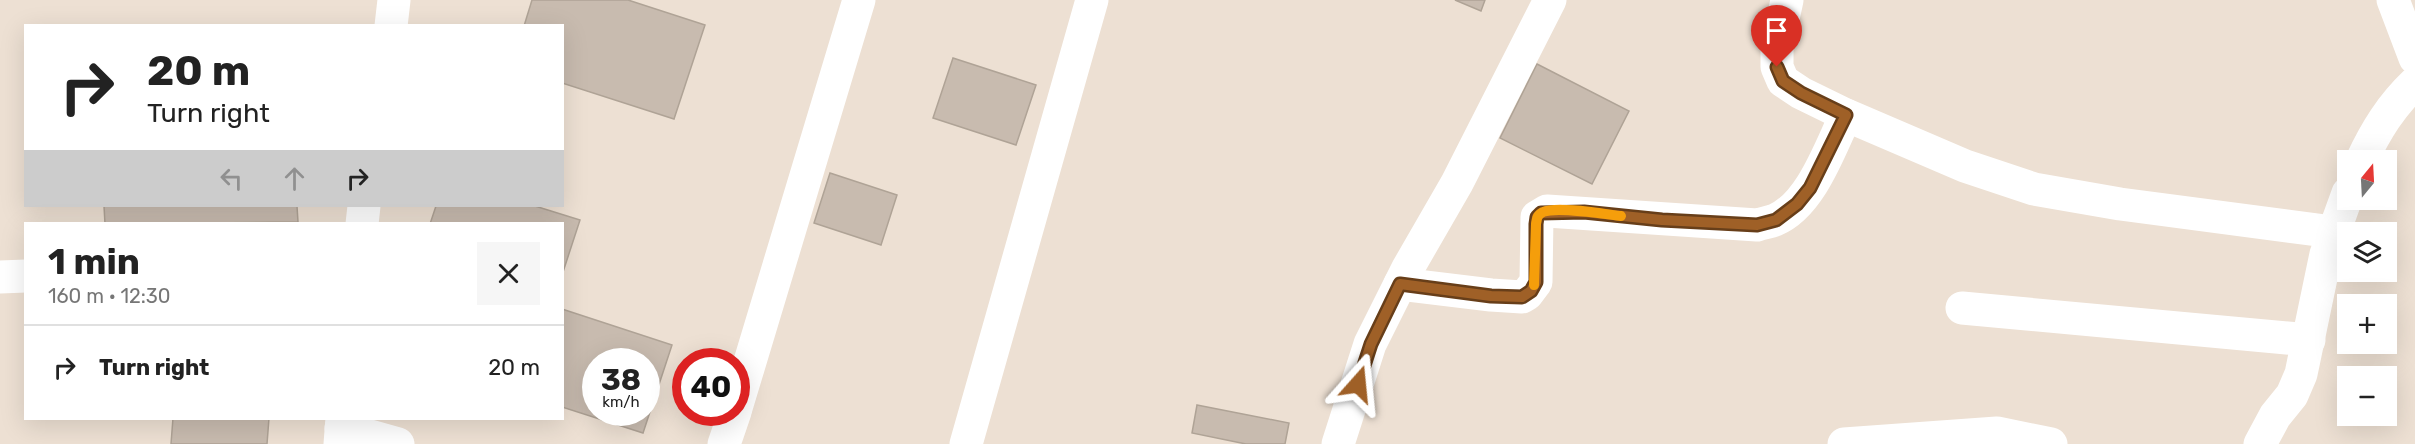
<!DOCTYPE html>
<meta charset="utf-8">
<style>
body{margin:0;font-family:Rubik,sans-serif;background:#f6f6f6;color:#222;height:100vh;display:flex;flex-direction:column;font-size:22px;white-space:nowrap}
*{box-sizing:border-box;margin:0}
p{font-size:20px;color:#767676}
.icon{flex:none;width:33px;height:33px;fill:none;stroke:currentColor;stroke-width:2;stroke-linecap:round;stroke-linejoin:round}
.map{position:relative;flex:1;overflow:hidden}
.panel{position:absolute;left:24px;top:222px;width:540px;height:198px;display:flex;flex-direction:column;background:#fff;border-radius:0px;box-shadow:0 6px 24px #0002}
.panel>*{flex:none}
.hud{position:absolute;left:24px;top:24px;width:540px;height:183px;border-radius:0px;box-shadow:0 6px 24px #0002;background:#fff;color:#222;overflow:hidden}
.needle{width:39px;rotate:18deg}
.buttons{position:absolute;left:2337px;top:150px;display:grid;gap:12px}
.buttons a{display:grid;place-items:center;width:60px;height:60px;border-radius:0px;background:#fff;box-shadow:0 6px 24px #0002;font-size:30px}
.speed{position:absolute;left:582px;top:348px;display:flex;gap:12px;font-size:30px;font-weight:700;text-align:center}
.speed>*{display:grid;place-content:center;width:78px;height:78px;border-radius:50%;background:#fff;box-shadow:0 6px 24px #0002;line-height:1}
.speed small{font-size:15px;font-weight:400}
.speed .limit{border:9px solid #d22;background:#fff;color:#111}
.pin{position:absolute;display:grid;place-items:center;width:51px;height:51px;color:#fff;margin:-62px -26px;border-radius:50% 50% 50% 0;rotate:-45deg;box-shadow:0 0 6px #0007}
.pin .icon{rotate:45deg}
.me{position:absolute;width:66px;margin:-33px;rotate:18deg;stroke-linejoin:round;filter:drop-shadow(0 0 4px #0008)}
.turn{display:flex;align-items:center;gap:21px;height:126px;padding:0 24px;font-size:27px}
.turn .icon{width:78px;height:78px;stroke-width:2.5}
.turn b{display:block;font-size:42px;line-height:51px}
.lanes{display:flex;align-items:center;height:57px;padding:0 24px;background:#0003;justify-content:center;gap:30px;direction:ltr}
.lanes .off{opacity:.35}
.round{display:grid;place-items:center;flex:none;width:63px;height:63px;border-radius:0px;background:#f6f6f6}
.overview{display:flex;align-items:center;justify-content:space-between;height:102px;padding:0 24px}
h1{font-size:36px;font-weight:700;line-height:45px}
ul{padding:0;list-style:none}
li{display:flex;align-items:center;gap:18px;height:84px;padding:0 24px;border-top:2px solid #e0e0e0}
li div{flex:1}
li b{display:block;font-size:22px}
li em{font-style:normal}
.map>svg:first-child{display:block}
.building{fill:#c8bbaf;stroke:#afa396;stroke-width:1.5;fill-rule:evenodd}
.lines{fill:none;stroke-linecap:round;stroke-linejoin:round}
.street{stroke:#fff;stroke-width:33}
.secondary{stroke:#fff;stroke-width:33}
.route-casing{stroke:#673e19;stroke-width:15}
.route{stroke:#9f6027;stroke-width:10}
.slow{stroke:#f59e0b;stroke-width:10}
</style>
<div class="map">
<svg width="2415" height="444" viewBox="0 0 2415 444">
<rect width="100%" height="100%" fill="#ede0d3"/>
<g class="building">
<path d="M532 0H628L705 25 674 119 562 83V26H524Z"/>
<path d="M1455 0H1485L1481 11Z"/>
<path d="M953 58 1036 85 1016 145 933 118Z"/>
<path d="M1537 64 1629 111 1592 184 1500 138Z"/>
<path d="M830 173 897 195 881 245 814 223Z"/>
<path d="M104 206H297L298 222 105 224Z"/>
<path d="M436 206H535L580 220 563 272 562 224H430Z"/>
<path d="M562 309 672 345 643 433 562 407ZM596 362H646V412H596Z"/>
<path d="M1197 405 1289 423 1285 444H1246L1192 433Z"/>
<path d="M173 418H269L267 444H171Z"/>
</g>
<g class="lines">
<g class="street">
<path d="M1787 0 1777 47V67L1783 81 1801 93 1846 115 1965 166 2034 189 2120 204 2333 232"/>
<path d="M2393 0 2415 58"/>
<path d="M2362 160C2376 130 2391 106 2415 83"/>
<path d="M0 277 26 276"/>
<path d="M1400 284 1491 295 1522 297 1527 294 1536 282 1537 217 1547 211 1757 225C1763 223 1770 222 1775 220 1811 205 1830 148 1846 115"/>
<path d="M1962 308 2309 340"/>
<path d="M736 408 859 0"/>
<path d="M341 428 398 444"/>
<path d="M724 444 735 412"/>
<path d="M966 444 1092 0"/>
<path d="M1844 444 1997 433 2051 444"/>
<path d="M2260 444 2275 416 2292 395 2301 374 2326 254 2348 193"/>
</g>
<g class="secondary">
<path d="M391 26 394 0"/>
<path d="M362 224 364 206"/>
<path d="M340 444 342 418"/>
<path d="M1338 444 1370 344 1408 268 1457 183 1550 0"/>
</g>
</g>
<g class="lines">
<g class="route-casing">
<path id="route" d="M1358 384 1371 344 1400 284 1491 296 1522 297 1531 291 1536 282V224L1537 217 1541 213 1584 212 1662 220 1757 225 1776 220 1797 204 1810 188 1846 115 1801 93 1783 81 1777 67"/>
</g>
<use href="#route" class="route"/>
<path class="slow" d="M1534 285 1536 224C1537 218 1537 215 1543 212 1557 206 1604 214 1621 216"/>
</g>
</svg>
<div class="buttons">
<a><svg class="needle" viewBox="-14 -14 28 28"><path d="M0-13l5 13h-10z" fill="#e53935"/><path d="M0 13l5-13h-10z" fill="#767676"/></svg></a>
<a><svg class="icon" aria-label="layers" viewBox="0 0 24 24"><path d="M12 4l9 5-9 5-9-5zM3 14l9 5 9-5"/></svg></a>
<a>+</a>
<a>−</a>
</div>
<div class="speed"><div>38<small>km/h</small></div><div class="limit">40</div></div>
<div class="pin" style="left:1777px;top:67px;background:#d93025"><svg class="icon" aria-label="arrive" viewBox="0 0 24 24"><path d="M6 21V4h12l-3 4 3 4H6"/></svg></div>
<svg class="me" style="left:1358px;top:384px" viewBox="-20 -20 40 40"><path d="M0-17L14 15 0 8-14 15z" fill="#9f6027" stroke="#fff" stroke-width="4"/></svg>
<div class="hud">
<div class="turn"><svg class="icon" aria-label="right" viewBox="0 0 24 24"><path d="M7 20v-9h11M14 6l5 5-5 5"/></svg><div><b>20 m</b>Turn right</div></div>
<div class="lanes"><svg class="icon off" aria-label="left" viewBox="0 0 24 24"><path d="M17 20v-9H6M10 6l-5 5 5 5"/></svg><svg class="icon off" aria-label="ahead" viewBox="0 0 24 24"><path d="M12 20V5M6 11l6-6 6 6"/></svg><svg class="icon" aria-label="right" viewBox="0 0 24 24"><path d="M7 20v-9h11M14 6l5 5-5 5"/></svg></div>
</div>
<section class="panel">
<div class="overview"><div><h1>1 min</h1><p>160 m · 12:30</p></div><a class="round"><svg class="icon" aria-label="close" viewBox="0 0 24 24"><path d="M6 6l12 12M18 6L6 18"/></svg></a></div>
<ul>
<li><svg class="icon" aria-label="right" viewBox="0 0 24 24"><path d="M7 20v-9h11M14 6l5 5-5 5"/></svg><div><b>Turn right</b></div><em>20 m</em></li>
</ul>
</section>
</div>
